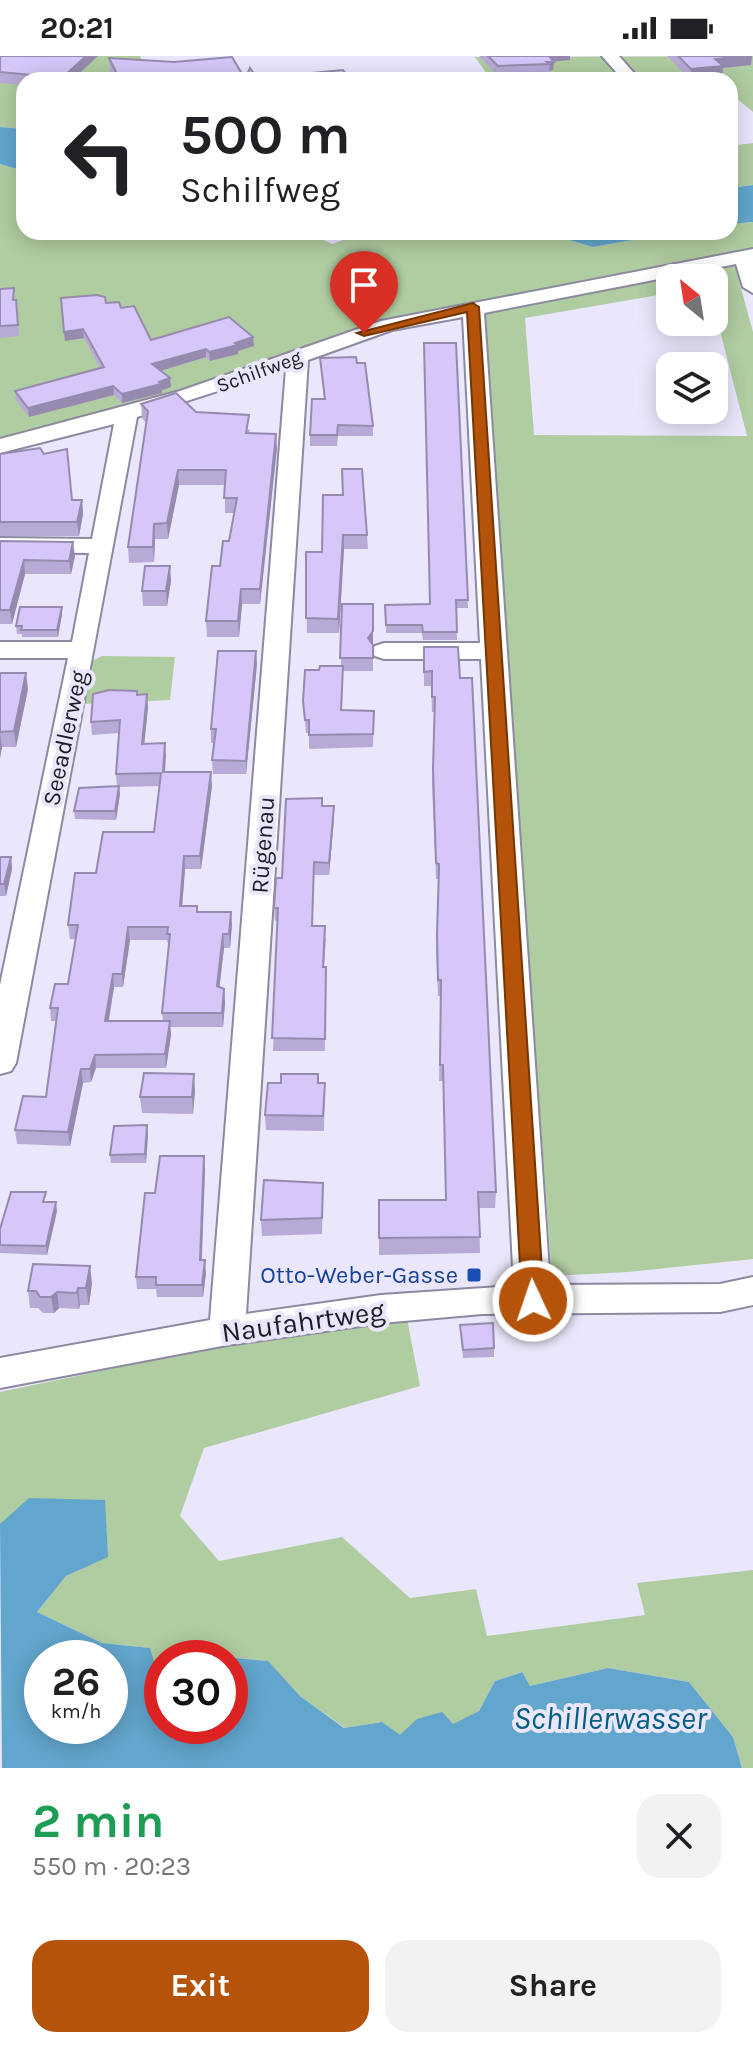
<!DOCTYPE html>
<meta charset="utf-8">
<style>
body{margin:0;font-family:Karla,sans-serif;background:#f2f2f2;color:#202124;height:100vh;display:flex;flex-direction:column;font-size:30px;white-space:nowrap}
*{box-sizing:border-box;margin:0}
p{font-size:26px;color:#757577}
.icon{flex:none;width:44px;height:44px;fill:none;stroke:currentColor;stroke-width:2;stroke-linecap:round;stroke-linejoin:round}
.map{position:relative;height:1712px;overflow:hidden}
.details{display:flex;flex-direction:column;background:#fff;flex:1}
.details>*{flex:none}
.guide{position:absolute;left:16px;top:16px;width:722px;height:168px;border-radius:24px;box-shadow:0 4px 20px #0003;background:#fff;color:#202124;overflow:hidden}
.needle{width:52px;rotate:330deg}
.buttons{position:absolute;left:656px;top:208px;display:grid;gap:16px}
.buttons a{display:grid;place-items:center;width:72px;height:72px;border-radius:16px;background:#fff;box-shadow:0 4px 20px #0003;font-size:40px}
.speed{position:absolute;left:24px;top:1584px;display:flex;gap:16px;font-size:40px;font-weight:700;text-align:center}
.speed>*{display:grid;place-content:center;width:104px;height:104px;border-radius:50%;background:#fff;box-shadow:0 4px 20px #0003;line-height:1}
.speed small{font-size:20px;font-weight:400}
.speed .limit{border:12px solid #d22;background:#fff;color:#111}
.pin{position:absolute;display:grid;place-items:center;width:68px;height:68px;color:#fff;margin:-82px -34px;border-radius:50% 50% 50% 0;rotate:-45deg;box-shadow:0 0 8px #0007}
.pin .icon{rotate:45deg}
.me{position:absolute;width:88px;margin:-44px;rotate:357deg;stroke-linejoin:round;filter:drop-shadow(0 0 6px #0008)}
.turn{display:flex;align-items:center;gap:28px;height:168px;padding:0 32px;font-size:36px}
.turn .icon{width:104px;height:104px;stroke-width:2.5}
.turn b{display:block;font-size:56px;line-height:68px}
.round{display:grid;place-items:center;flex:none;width:84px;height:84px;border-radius:24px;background:#f2f2f2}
.head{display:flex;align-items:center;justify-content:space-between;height:136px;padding:0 32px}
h1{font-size:48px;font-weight:700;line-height:60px;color:#1e9e55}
.action{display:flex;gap:16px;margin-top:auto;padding:16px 32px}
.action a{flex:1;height:92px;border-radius:24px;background:#b45309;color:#fff;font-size:32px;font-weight:700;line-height:92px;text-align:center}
.action a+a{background:#f2f2f2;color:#202124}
.status{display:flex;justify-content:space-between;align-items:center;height:56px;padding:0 40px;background:#fff;direction:ltr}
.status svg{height:22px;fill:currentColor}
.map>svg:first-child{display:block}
.green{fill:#b0cca1;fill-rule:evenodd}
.water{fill:#62a6cd;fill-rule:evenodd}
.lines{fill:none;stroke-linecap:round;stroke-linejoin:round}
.minor-casing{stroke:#8c89a1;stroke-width:4}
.minor{fill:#fff;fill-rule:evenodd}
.wall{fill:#b8aad6;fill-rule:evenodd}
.shaded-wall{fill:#968bae}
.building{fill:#d6c6f9;stroke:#968bae;stroke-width:2}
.route{fill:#b45309;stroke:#753606;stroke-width:2}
.transit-dot{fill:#1a4fb4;stroke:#eae7fc;stroke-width:3}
.labels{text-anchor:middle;stroke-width:8;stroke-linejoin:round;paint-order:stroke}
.far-street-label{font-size:20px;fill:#1d1c25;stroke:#eae7fc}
.street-label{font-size:24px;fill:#1d1c25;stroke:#eae7fc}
.transit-label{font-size:24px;fill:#164399;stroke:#eae7fc;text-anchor:end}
.near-street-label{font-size:28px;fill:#1d1c25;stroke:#eae7fc}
.near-water-label{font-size:32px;font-style:italic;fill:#025e83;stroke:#eae7fc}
</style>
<div class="status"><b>20:21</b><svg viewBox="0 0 49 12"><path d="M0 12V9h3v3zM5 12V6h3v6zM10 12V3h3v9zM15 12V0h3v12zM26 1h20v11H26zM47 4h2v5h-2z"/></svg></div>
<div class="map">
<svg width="753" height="1712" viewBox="0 0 753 1712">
<rect width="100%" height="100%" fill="#eae7fc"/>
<g class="green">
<path d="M0 0H140L152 24H24V73L0 71Z"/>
<path d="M753 0V56L730 37V24H491L475 1Z"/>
<path d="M753 87V129L730 132V90Z"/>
<path d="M0 108 24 115V176H225L255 179 258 176C281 176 311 176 332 188L348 182 354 176H531L549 178 593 191 677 176H730V168L753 166V194L732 199 753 276V1203L628 1216 552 1220 481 260 472 251 419 257 358 272 279 303 154 344 0 382ZM670 222H714V251L747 380 534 379 525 262 670 237Z"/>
<path d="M102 600 175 601 170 644 83 648 92 605Z"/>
<path d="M407 1263 420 1330 204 1392 180 1460 219 1505 342 1481 410 1542 476 1533 487 1580 645 1559 637 1527 753 1514V1712H742L733 1681 689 1626 608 1612 530 1630 521 1616 495 1625 479 1655 453 1669 400 1680 381 1666 345 1672 300 1640 267 1605 193 1598 188 1602H162V1616L156 1612 149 1592 102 1587 37 1556 66 1520 108 1500 0 1468V1336L225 1289Z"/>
</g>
<g class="water">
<path d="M0 71 24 73V115L0 108Z"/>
<path d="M753 129V166L730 168V132Z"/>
<path d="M531 176H677L593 191 549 178Z"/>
<path d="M29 1442 105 1444 108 1501 66 1520 37 1556 102 1587 150 1592 156 1612 162 1616V1670H230V1602H188L193 1598 268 1605 300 1640 344 1672 382 1666 400 1679 417 1663 442 1656 453 1668 479 1655 495 1625 522 1616 530 1630 608 1612 689 1626 733 1681 742 1712H2L0 1468ZM110 1602V1670H42V1602Z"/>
</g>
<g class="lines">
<g class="minor-casing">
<g id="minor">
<path d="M602 0H619L640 24H623Z"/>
<path d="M753 193V237L743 231 736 208 484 257 550 1229 720 1228 753 1221V1249L720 1256 482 1258 381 1267 227 1289 0 1332V1302L210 1264 286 313 137 361 16 1007 11 1015 0 1018V929L68 602H0V586H72L89 497 0 496V482L92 483 114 368 0 397V383L180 335 381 265ZM463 261 480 587H384L375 590 371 595 375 600 384 603H481L514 1230 381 1239 246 1258 308 304 392 274Z"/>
</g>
</g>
<use href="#minor" class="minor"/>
</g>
<g class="wall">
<path d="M0 0H98L72 24H24V29L0 27Z"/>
<path d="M479 0H570V4L553 5V14L549 15V17L497 19Z"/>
<path d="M667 0H752L751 9 723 12 722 20 690 23Z"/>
<path d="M109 2 245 23 351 24H113L110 18Z"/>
<path d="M0 233 16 244 19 280 0 282Z"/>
<path d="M106 247 121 252 151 284 253 281 254 290 238 295V298L210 305 206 301 161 315 170 322 171 331 162 334V337L122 347 114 339 29 361 16 344 15 335 100 312 84 282 65 285Z"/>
<path d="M456 287 468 552H456L457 584H423L422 577H386L385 549 429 548Z"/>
<path d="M320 302 373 370V380H338L337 390H310V379L324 343Z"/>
<path d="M141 348 196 356 250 374 249 377 277 392 260 548H242L239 581H207L206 565 220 510 229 485 234 457H225V429H179L168 483H155L154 506 129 507 128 491 146 367 142 362Z"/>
<path d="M0 398 72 444H82L83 458 79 480H0Z"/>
<path d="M323 439 367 479 368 493H344L339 577H307L306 496H322Z"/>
<path d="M0 485 75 500 71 518H25L12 568H0Z"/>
<path d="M171 525 167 550H143L142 535Z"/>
<path d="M342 548H373V615H343L342 654 374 655 373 691 309 693V677H306L303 645 319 614 341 610Z"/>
<path d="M62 551V558L58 581H22V578H17L16 570Z"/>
<path d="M424 591H458L496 1136 495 1152H479L480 1197 379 1199V1144H446L443 1025H439L441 940H438L436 894 439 823H436L432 728 435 656H432L431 630H424Z"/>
<path d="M257 608 246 718H213L212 704 215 687H211V673Z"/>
<path d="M0 617 28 633 16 691H2L0 702Z"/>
<path d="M138 639 148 651 144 688 165 687V716L212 730 201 813H185L182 850H197L198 856 232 869 230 892H224L219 931 224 933 225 947 223 971H170L171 979 166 1012H96L91 1026 83 1027 70 1090 17 1088 15 1074 46 1041 56 965H51L50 952 68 928 76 883H70L68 869 96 817 154 776 160 730 119 731 120 738 116 764 75 763 74 755 117 730 116 718 119 677 92 679 91 666ZM130 884H167L169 891 162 957 163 965H109L114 931H123Z"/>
<path d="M322 750 334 762 329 819H314L312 870 326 882 324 911 325 995H273L278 864 275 865 274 852 282 822Z"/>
<path d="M0 801H11L12 813 6 840H0Z"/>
<path d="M318 1027H325L324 1075 266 1074 265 1059Z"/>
<path d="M195 1034 193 1058 142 1057 140 1041Z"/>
<path d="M148 1078 146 1107H111L110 1099Z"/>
<path d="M205 1113 202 1204 206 1217 203 1241H157L156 1233H137L136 1221 155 1137Z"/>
<path d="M323 1143 322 1178 262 1180 261 1164Z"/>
<path d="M46 1146 57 1155 47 1199 0 1197V1173Z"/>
<path d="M92 1227 89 1249H80L79 1253 59 1252 54 1257H43L38 1252H30L28 1235Z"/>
<path d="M460 1269 494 1292V1301L463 1302Z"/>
</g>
<g class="shaded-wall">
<path d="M86 0H98L72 24H62V22Z"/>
<path d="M546 0H570V4L549 6H554L553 14 549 15 550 8 547 9Z"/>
<path d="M743 0H752L751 9 723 12 722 20 690 23 691 13 715 3Z"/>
<path d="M171 20V24H127Z"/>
<path d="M83 273 84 282 65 285 64 276Z"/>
<path d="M253 281 254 290 238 295V298L210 305 209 296Z"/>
<path d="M206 293V301L153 317 152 308Z"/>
<path d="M170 322 171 331 162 334V337L122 347V338Z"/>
<path d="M113 330 114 339 29 361 28 352Z"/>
<path d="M276 378 277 392 260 548V533Z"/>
<path d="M178 414 179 429 168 483 167 467Z"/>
<path d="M82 444 83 458 79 480 77 466Z"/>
<path d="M154 468 155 483 154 506 153 491Z"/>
<path d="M343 479 344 493 339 577 338 563Z"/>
<path d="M73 486 75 500 71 518 69 505Z"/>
<path d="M24 504 25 518 12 568 10 554Z"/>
<path d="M170 510 171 525 167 550 166 535Z"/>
<path d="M241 533 242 548 239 581 238 565Z"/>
<path d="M62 551V558L58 581 57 574Z"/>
<path d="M373 575V588L368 595V582Z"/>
<path d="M256 595 257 608 246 718V705Z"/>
<path d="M26 617 28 633 16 691 14 675Z"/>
<path d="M147 638 148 651 143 701 142 688Z"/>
<path d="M0 677 2 691 0 702Z"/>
<path d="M165 687 166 700 164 729 163 716Z"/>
<path d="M211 716 212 730 201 813 200 800Z"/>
<path d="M119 730 120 738 116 764 115 755Z"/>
<path d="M334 750V762L329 819V807Z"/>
<path d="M184 800 185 813 181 864 180 850Z"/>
<path d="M11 801 12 813 6 840 4 828Z"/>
<path d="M231 856 232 869 230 892 229 878Z"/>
<path d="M128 871 130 884 123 931 122 918Z"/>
<path d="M223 878 224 892 218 944 217 930Z"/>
<path d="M113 918 114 931 106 979 105 965Z"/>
<path d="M224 933 225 947 223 971 222 957Z"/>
<path d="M170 965 171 979 166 1012 165 998Z"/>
<path d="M95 999 96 1012 91 1026 90 1013Z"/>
<path d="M81 1013 83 1027 70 1090 68 1076Z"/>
<path d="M194 1018 195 1034 193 1058 192 1041Z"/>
<path d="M147 1069 148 1078 146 1107 145 1098Z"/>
<path d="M204 1100 205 1113 201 1217 200 1204Z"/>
<path d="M56 1146 57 1155 47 1199 46 1190Z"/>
<path d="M205 1204 206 1217 203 1241 202 1229Z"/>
<path d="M90 1210 92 1227 89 1249 86 1232Z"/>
<path d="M78 1232 80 1249 79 1253 77 1237Z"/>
<path d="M57 1236 59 1252 54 1257 51 1241Z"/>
</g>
<g class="building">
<path d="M0 0H86L62 22 0 16Z"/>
<path d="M488 0H549L554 6H547L550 8 498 10Z"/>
<path d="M678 0H743L715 3 723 10 691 13Z"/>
<path d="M232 1 245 23 250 12 257 22 343 14 351 24H173L171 20 120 24 109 2 174 6Z"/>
<path d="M14 232 13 244H16L18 269 0 270V233Z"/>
<path d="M97 239 105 241 106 247 119 246 121 252 134 250 151 284 229 261 253 281 235 287 238 289 209 296 206 293 152 308 170 322 159 326 161 328 122 338 113 330 28 352 15 335 104 311 83 273 64 276 61 242Z"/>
<path d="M424 287H456L468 544H456L457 576H423L422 569H386L385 549 430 548Z"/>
<path d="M356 301 357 307H365L373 370 338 369 337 379H310L312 343H325L320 302Z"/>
<path d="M176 337 196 356 249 359 246 377 276 378 260 533H241L238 565H206L212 510H220L223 485H229L237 442H224L226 414H178L167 467 154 468 153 491H128L148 355 141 348Z"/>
<path d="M40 392 44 398 67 393 72 444H82L77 466H0V398Z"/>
<path d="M342 413H362L367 479H343L338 563 306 562V496H322L323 439H343Z"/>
<path d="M0 485 73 486 69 505 24 504 10 554H0Z"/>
<path d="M145 510H170L166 535H142Z"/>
<path d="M342 548H373V575L368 582 373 589V602H340Z"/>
<path d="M20 551H62L57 574H21L22 570H16Z"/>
<path d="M424 591H458L460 622H472L496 1136H478L480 1181 379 1182V1144H446L443 1009H440L441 924H438L437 878 439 813V808L436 807 433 713 435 641H432V615L424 616Z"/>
<path d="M218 595H256L246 705 212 704 216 673H211Z"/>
<path d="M320 610H343L341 654 374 655 373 678 309 679V664H305L303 645 305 614H319Z"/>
<path d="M0 617H26L14 675 0 676Z"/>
<path d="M109 634 137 635V639L147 638 142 688 165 687 163 716H211L200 800H184L180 850H197V856H231L229 878H223L217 930 224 933 222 957H162L170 878H167L168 871H128L122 918H113L105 965H170L165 998 95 999 90 1013H81L68 1076 15 1074 23 1040 46 1041 58 952H50L55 928H68L78 869H68L75 817H96L103 776H154L161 717 116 718 120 664 91 666 93 638Z"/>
<path d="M119 730 115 755H74L79 732Z"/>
<path d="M322 742V750H334L329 807 314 806 312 870H325L323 911H326L325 983 272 982 278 852H274L276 822H282L286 743Z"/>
<path d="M0 801H11L4 828H0Z"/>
<path d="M144 1017 194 1018 192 1041H140Z"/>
<path d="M281 1018H318V1027H325L323 1060 265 1059 268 1027H281Z"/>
<path d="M147 1069 145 1098 110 1099 114 1070Z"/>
<path d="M160 1100H204L200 1204H205L202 1229H156V1221H136L145 1137H155Z"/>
<path d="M264 1124 323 1127 322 1162 261 1164Z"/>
<path d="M11 1136H46L43 1146H56L46 1190 0 1189V1173Z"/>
<path d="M33 1208 90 1210 86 1232H78L77 1237 57 1236 51 1241H40L36 1235H28Z"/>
<path d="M493 1267 494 1292 463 1294 460 1269Z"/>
</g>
<path class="route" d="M473 247 479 251 544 1245 541 1251 533 1253 525 1251 522 1245 467 256 364 280 357 277Z"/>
<rect class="transit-dot" x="466" y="1211" width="16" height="16" rx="4"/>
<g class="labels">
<g class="far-street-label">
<text transform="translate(259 315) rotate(-20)" y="7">Schilfweg</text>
</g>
<g class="street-label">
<text transform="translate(65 682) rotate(-78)" y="8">Seeadlerweg</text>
<text transform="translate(263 789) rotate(-86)" y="8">Rügenau</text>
</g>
<g class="transit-label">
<text x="458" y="1227">Otto-Weber-Gasse</text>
</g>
<g class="near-street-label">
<text transform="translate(303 1265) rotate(-8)" y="10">Naufahrtweg</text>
</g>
<g class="near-water-label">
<text x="610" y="1673">Schillerwasser</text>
</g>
</g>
</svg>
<div class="buttons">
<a><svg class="needle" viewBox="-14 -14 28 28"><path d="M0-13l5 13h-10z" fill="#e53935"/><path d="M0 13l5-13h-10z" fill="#757577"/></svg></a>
<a><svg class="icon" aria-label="layers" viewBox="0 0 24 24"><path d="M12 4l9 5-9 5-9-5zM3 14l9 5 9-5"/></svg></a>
</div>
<div class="speed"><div>26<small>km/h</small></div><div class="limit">30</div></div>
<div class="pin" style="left:364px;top:277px;background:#d93025"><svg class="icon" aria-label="arrive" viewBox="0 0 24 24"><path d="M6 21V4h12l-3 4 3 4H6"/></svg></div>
<svg class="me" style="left:533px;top:1245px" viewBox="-20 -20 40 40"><circle r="17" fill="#b45309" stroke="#fff" stroke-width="3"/><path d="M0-11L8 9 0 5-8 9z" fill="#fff"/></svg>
<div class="guide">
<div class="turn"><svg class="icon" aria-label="left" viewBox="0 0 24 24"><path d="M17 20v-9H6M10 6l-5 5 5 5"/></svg><div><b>500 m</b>Schilfweg</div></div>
</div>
</div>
<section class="details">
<div class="head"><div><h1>2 min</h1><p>550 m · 20:23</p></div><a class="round"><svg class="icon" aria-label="close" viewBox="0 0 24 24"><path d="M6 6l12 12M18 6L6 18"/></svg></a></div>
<div class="action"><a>Exit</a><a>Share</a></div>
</section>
